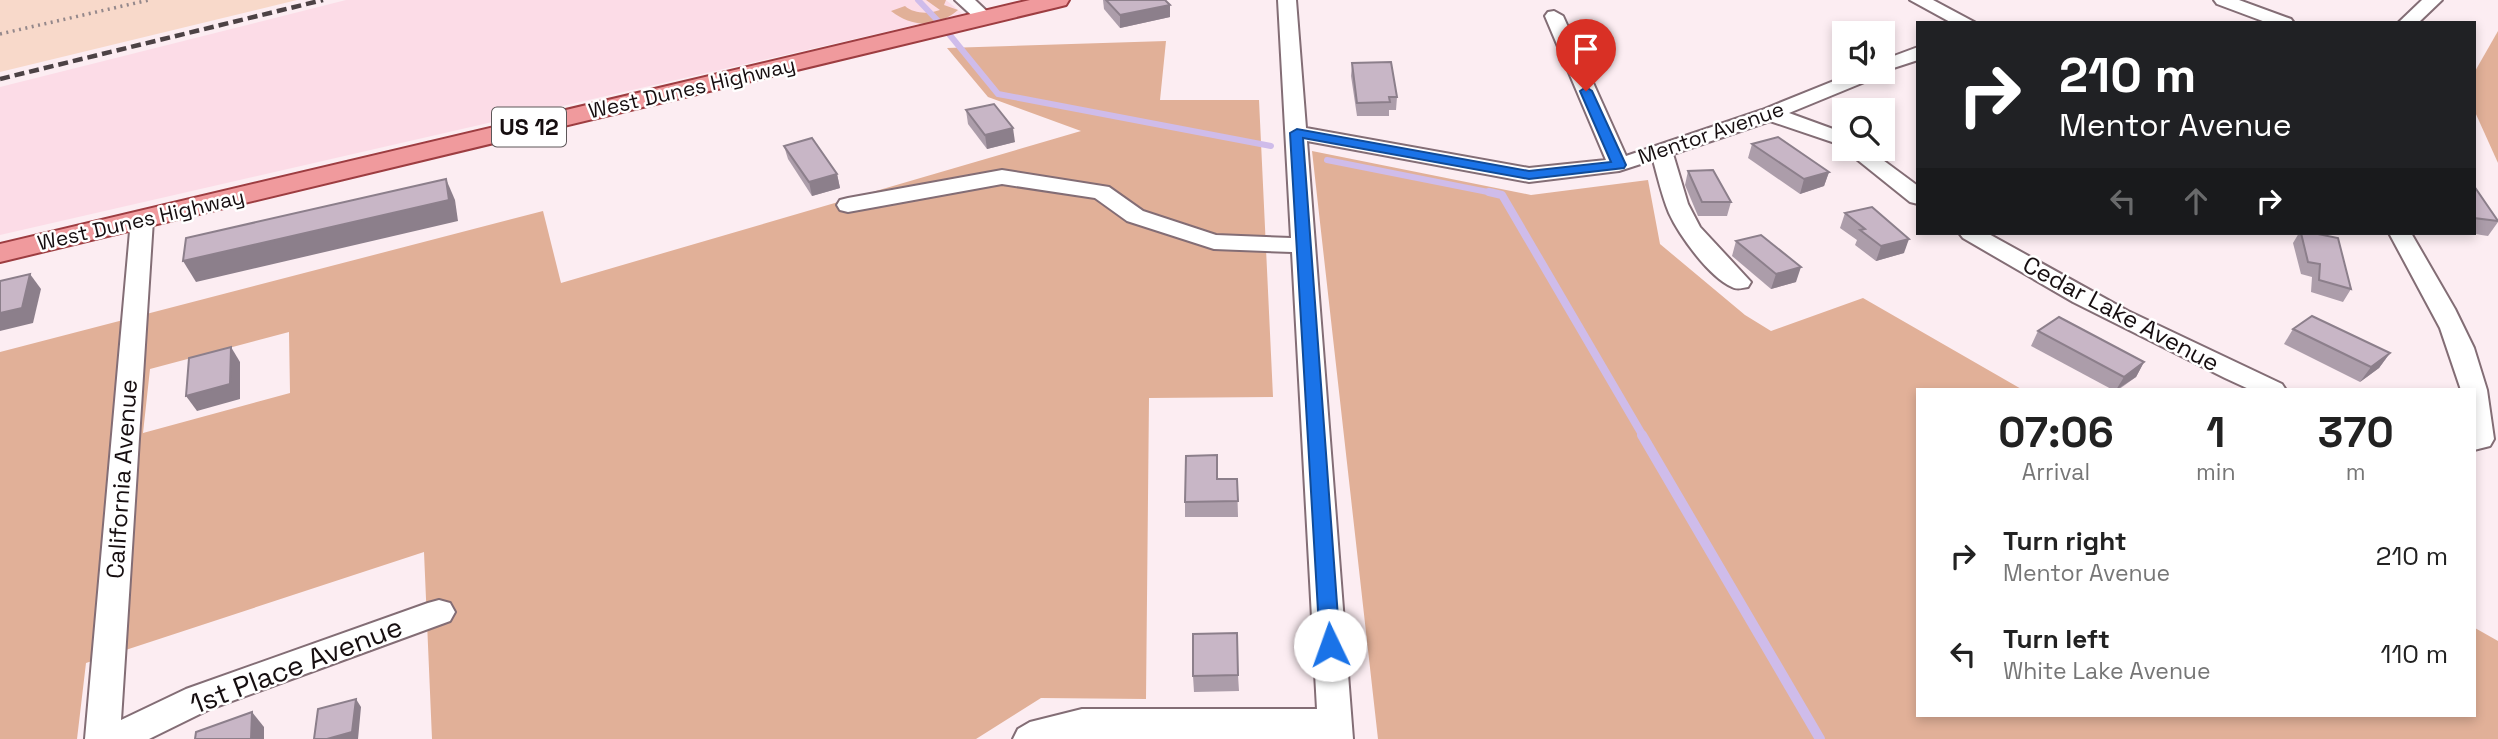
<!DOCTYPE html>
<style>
body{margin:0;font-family:"Space Grotesk",sans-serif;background:#f6f6f6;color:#222;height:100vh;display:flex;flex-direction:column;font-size:26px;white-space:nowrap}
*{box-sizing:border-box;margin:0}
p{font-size:23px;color:#767676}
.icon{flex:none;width:38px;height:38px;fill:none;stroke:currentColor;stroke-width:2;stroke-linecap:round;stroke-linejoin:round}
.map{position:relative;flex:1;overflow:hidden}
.sheet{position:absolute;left:1916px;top:388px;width:560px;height:329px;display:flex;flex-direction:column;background:#fff;border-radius:0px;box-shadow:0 4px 10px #0003}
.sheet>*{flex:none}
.banner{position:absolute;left:1916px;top:21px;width:560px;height:214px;border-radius:0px;box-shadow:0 4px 10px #0003;background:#202124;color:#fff;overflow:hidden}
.fabs{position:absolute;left:1832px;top:21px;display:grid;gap:14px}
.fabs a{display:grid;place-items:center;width:63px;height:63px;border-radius:0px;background:#fff;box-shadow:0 4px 10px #0003;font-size:35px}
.pin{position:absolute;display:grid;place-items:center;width:60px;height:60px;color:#fff;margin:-72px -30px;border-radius:50% 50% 50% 0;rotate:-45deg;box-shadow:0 0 7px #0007}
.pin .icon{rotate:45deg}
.me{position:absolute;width:77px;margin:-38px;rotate:357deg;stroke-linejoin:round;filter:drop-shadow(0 0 5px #0008)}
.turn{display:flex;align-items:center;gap:24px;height:147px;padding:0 28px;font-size:32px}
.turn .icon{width:91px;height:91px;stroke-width:2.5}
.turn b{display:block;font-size:49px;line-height:60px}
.lanes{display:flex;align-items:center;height:66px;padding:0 28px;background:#0003;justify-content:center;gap:35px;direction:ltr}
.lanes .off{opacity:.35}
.eta{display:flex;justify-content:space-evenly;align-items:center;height:119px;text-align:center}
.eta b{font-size:42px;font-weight:700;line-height:49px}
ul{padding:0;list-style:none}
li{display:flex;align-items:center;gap:21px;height:98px;padding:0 28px}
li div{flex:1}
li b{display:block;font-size:26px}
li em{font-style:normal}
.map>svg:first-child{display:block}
.built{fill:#fcdce7}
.green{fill:#f8d9ca}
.forest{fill:#e1b098;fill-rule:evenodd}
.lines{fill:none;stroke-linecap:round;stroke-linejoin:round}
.stream-far2{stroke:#cfbcea;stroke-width:6}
.stream-far1{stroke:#cfbcea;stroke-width:8}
.stream{stroke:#cfbcea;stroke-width:10}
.minor-casing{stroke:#836d75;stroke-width:4}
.major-casing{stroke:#9d3d41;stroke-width:4}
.path{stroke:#94888b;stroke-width:3.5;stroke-dasharray:2 4.5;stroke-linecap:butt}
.minor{fill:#fff;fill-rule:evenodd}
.major{fill:#f09a9d;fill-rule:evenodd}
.rail{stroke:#4c4245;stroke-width:4.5;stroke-dasharray:10 5;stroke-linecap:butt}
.wall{fill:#ac9daa}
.shaded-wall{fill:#8c7f8b}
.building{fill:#c8b6c6;stroke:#8c7f8b;stroke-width:2}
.route{fill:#1a73e8;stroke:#114b97;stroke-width:2}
.labels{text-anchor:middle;stroke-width:5;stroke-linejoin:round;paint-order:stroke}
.far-street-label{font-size:21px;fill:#160e10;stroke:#fff}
.shield{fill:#fff;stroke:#5c5658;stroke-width:2}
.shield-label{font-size:23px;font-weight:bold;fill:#160e10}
.street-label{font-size:24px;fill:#160e10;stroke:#fff}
.near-street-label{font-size:28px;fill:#160e10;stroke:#fff}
</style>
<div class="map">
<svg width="2498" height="739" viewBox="0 0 2498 739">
<rect width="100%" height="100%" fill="#fcedf2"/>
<path class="built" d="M346 0H946L963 14 0 235V87Z"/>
<path class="green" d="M0 0H297L0 72Z"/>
<g class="forest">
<path d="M926 0H946L944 5 958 10C937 28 913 28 891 11L905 6C914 14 929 14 940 10Z"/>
<path d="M2498 31V163L2475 112 2474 73Z"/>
<path d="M1166 41 1160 100H1259L1273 397 1149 398 1146 699 1041 698 976 739H432L424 552 86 663 77 739H0V352L543 211 561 283 1081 131 988 97 947 48ZM289 332 290 393 143 433 150 369Z"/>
<path d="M1312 151 1531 195 1648 180 1660 244 1745 315 1771 331 1863 298 2023 390H1918V716H2474L2475 628 2498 641V739H1378Z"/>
</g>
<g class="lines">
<g class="stream-far2">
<path d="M918 0 939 22"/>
<path d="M949 34 998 94 1271 146"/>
<path d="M1327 160 1498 194"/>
</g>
<path class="stream-far1" d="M1489 192 1502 195 1643 436"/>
<path class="stream" d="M1642 435 1820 739"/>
<g class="minor-casing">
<g id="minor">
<path d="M955 0H975L994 18 991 22H979Z"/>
<path d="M1278 0H1296L1306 128 1529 168 1606 160 1545 16 1548 12 1554 11 1563 16 1626 156 1762 110 1856 72H1883V60L1918 47V60L1881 72 1879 76 1789 113 1844 133V146L1770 121 1673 154 1688 204 1700 227 1751 282 1748 287C1742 288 1737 290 1732 287 1709 277 1679 235 1669 213 1662 196 1658 178 1653 160L1619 171 1529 182 1307 141 1353 739H1013L1018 729 1030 722 1082 709H1317L1292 252 1214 249 1127 221 1095 198 1002 184 848 212 840 210 837 205 840 200 848 198 1002 170 1109 187 1143 211 1216 235 1291 238Z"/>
<path d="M1910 0H1933L1976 23H1952Z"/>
<path d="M2214 0H2239L2291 19 2294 23H2268L2217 4Z"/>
<path d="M2422 0H2442L2418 23H2398Z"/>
<path d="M1844 149H1868L1918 186V204L1910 202Z"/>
<path d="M142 213 150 215 153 220 121 720 186 689 428 603 439 600 450 603 455 612 450 621 210 709 149 739H85L131 220 134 215Z"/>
<path d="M1959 233H1987L2128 311 2282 384 2286 390H2251L2225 378 2073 302 1963 238Z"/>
<path d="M2389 233H2411L2455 309 2474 348 2487 390 2494 439 2490 446 2474 450V390H2461L2440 328Z"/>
</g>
</g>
<g class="major-casing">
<path id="major" d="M1030 0H1069L1066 5 1058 7 0 262V244Z"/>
</g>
<path class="path" d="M0 34 149 0"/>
<use href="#minor" class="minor"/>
<use href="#major" class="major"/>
<path class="rail" d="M0 79 323 0"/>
</g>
<g class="wall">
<path d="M1103 0H1165L1170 5V17L1120 28 1104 9Z"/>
<path d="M1352 63 1397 97 1396 110H1389V116H1357L1351 76Z"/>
<path d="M966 110 1015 142 987 149 968 124Z"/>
<path d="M1752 144 1829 172 1824 186 1800 194 1748 158Z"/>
<path d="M784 146 837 174 840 188 812 196 788 159Z"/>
<path d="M1688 171 1731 202 1727 216H1698L1685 185Z"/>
<path d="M2474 186 2498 222 2488 236 2468 233H2474Z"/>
<path d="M1845 213 1904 253 1876 261 1855 245 1857 240 1840 228Z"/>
<path d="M2299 233H2301L2351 289 2343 302 2311 292 2312 277 2301 274 2293 243Z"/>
<path d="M1736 241 1796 282 1771 289 1732 256Z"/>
<path d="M2293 329 2390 353 2379 368 2360 382 2284 344Z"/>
<path d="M2038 331 2144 362 2136 377 2118 390H2113L2031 346Z"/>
<path d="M1217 479H1237L1238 517H1185V502Z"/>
<path d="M1238 675 1239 691 1194 692 1193 676Z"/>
</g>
<g class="shaded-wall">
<path d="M1170 5V17L1120 28V15Z"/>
<path d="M1013 128 1015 142 987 149 985 135Z"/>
<path d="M1829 172 1824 186 1800 194 1804 179Z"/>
<path d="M837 174 840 188 812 196 809 182Z"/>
<path d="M446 179 455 200 458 221 196 282 183 261Z"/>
<path d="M1909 239 1904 253 1876 261 1881 246Z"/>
<path d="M1801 267 1796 282 1771 289 1776 274Z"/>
<path d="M30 274 41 289 33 323 0 331V313Z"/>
<path d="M231 347 240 362V399L197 411 186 396Z"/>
<path d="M2390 353 2379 368 2360 382 2371 367Z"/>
<path d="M2144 362 2136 377 2116 390 2124 377Z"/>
<path d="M356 699 361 707 358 739H327Z"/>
<path d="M252 712 264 727V739H251Z"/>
</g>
<g class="building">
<path d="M1106 0H1165L1170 5 1120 15Z"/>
<path d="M1391 62 1397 97H1389L1390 102 1357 103 1352 63Z"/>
<path d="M994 104 1013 128 985 135 966 110Z"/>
<path d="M1778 137 1829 172 1804 179 1752 144Z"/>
<path d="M812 138 837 174 809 182 784 146Z"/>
<path d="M1713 170 1731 202H1702L1688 171Z"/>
<path d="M446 179 449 200 183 261 186 238Z"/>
<path d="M2474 186 2498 221 2474 218Z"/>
<path d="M1872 207 1909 239 1881 246 1860 230 1865 229 1845 213Z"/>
<path d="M2301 233H2313L2338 238 2351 289 2319 280 2320 264 2308 262Z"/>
<path d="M1761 235 1801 267 1776 274 1736 241Z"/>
<path d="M30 274 22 308 0 313V281Z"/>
<path d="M2312 316 2390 353 2371 367 2293 329Z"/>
<path d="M2059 317 2144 362 2124 377 2038 331Z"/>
<path d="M231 347 230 384 186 396 189 358Z"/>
<path d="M1217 455V479H1237L1238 501 1185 502 1186 456Z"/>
<path d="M1237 633 1238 675 1193 676V634Z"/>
<path d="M356 699 352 732 327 739H314L318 709Z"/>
<path d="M252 712 251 739H195L196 732Z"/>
</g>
<path class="route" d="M1586 87 1592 91 1626 165 1624 168 1529 179 1303 138 1340 645 1337 650 1330 652 1323 650 1320 645 1290 133 1297 129 1529 171 1611 162 1580 91Z"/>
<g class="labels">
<g class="far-street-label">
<text transform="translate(692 88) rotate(-13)" y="7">West Dunes Highway</text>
<text transform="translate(1711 133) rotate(-19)" y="7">Mentor Avenue</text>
<text transform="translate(141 220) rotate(-13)" y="7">West Dunes Highway</text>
</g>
<rect class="shield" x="492" y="107.5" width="74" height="39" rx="5"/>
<g class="shield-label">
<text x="529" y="135">US 12</text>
</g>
<g class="street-label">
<text transform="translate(2121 314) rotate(28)" y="8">Cedar Lake Avenue</text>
<text transform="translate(122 479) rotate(-86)" y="8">California Avenue</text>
</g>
<g class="near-street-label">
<text transform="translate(296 665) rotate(-21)" y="10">1st Place Avenue</text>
</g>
</g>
</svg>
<div class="fabs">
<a><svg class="icon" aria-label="sound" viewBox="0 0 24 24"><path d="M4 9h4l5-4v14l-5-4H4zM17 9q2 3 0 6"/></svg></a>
<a><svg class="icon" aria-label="search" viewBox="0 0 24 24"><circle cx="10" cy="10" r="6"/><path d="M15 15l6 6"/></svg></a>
</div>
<div class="pin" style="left:1586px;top:91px;background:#d93025"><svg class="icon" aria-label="arrive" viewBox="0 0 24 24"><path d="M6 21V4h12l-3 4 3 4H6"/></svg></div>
<svg class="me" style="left:1330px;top:645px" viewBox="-20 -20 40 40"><circle r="19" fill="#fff"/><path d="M0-13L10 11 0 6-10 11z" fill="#1a73e8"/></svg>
<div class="banner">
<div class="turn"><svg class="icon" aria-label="right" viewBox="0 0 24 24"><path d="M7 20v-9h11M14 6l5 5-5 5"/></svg><div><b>210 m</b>Mentor Avenue</div></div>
<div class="lanes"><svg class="icon off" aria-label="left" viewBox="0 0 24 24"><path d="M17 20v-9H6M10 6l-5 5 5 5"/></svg><svg class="icon off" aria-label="ahead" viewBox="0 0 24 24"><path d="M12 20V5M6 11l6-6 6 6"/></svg><svg class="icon" aria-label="right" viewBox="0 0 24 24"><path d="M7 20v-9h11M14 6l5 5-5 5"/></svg></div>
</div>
<section class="sheet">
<div class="eta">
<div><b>07:06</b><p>Arrival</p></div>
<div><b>1</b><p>min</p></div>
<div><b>370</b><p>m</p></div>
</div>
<ul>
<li><svg class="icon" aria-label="right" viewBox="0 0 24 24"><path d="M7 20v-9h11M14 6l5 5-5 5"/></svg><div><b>Turn right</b><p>Mentor Avenue</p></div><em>210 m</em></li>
<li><svg class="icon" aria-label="left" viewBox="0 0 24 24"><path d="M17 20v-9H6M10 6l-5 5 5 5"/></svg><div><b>Turn left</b><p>White Lake Avenue</p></div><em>110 m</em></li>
</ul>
</section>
</div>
